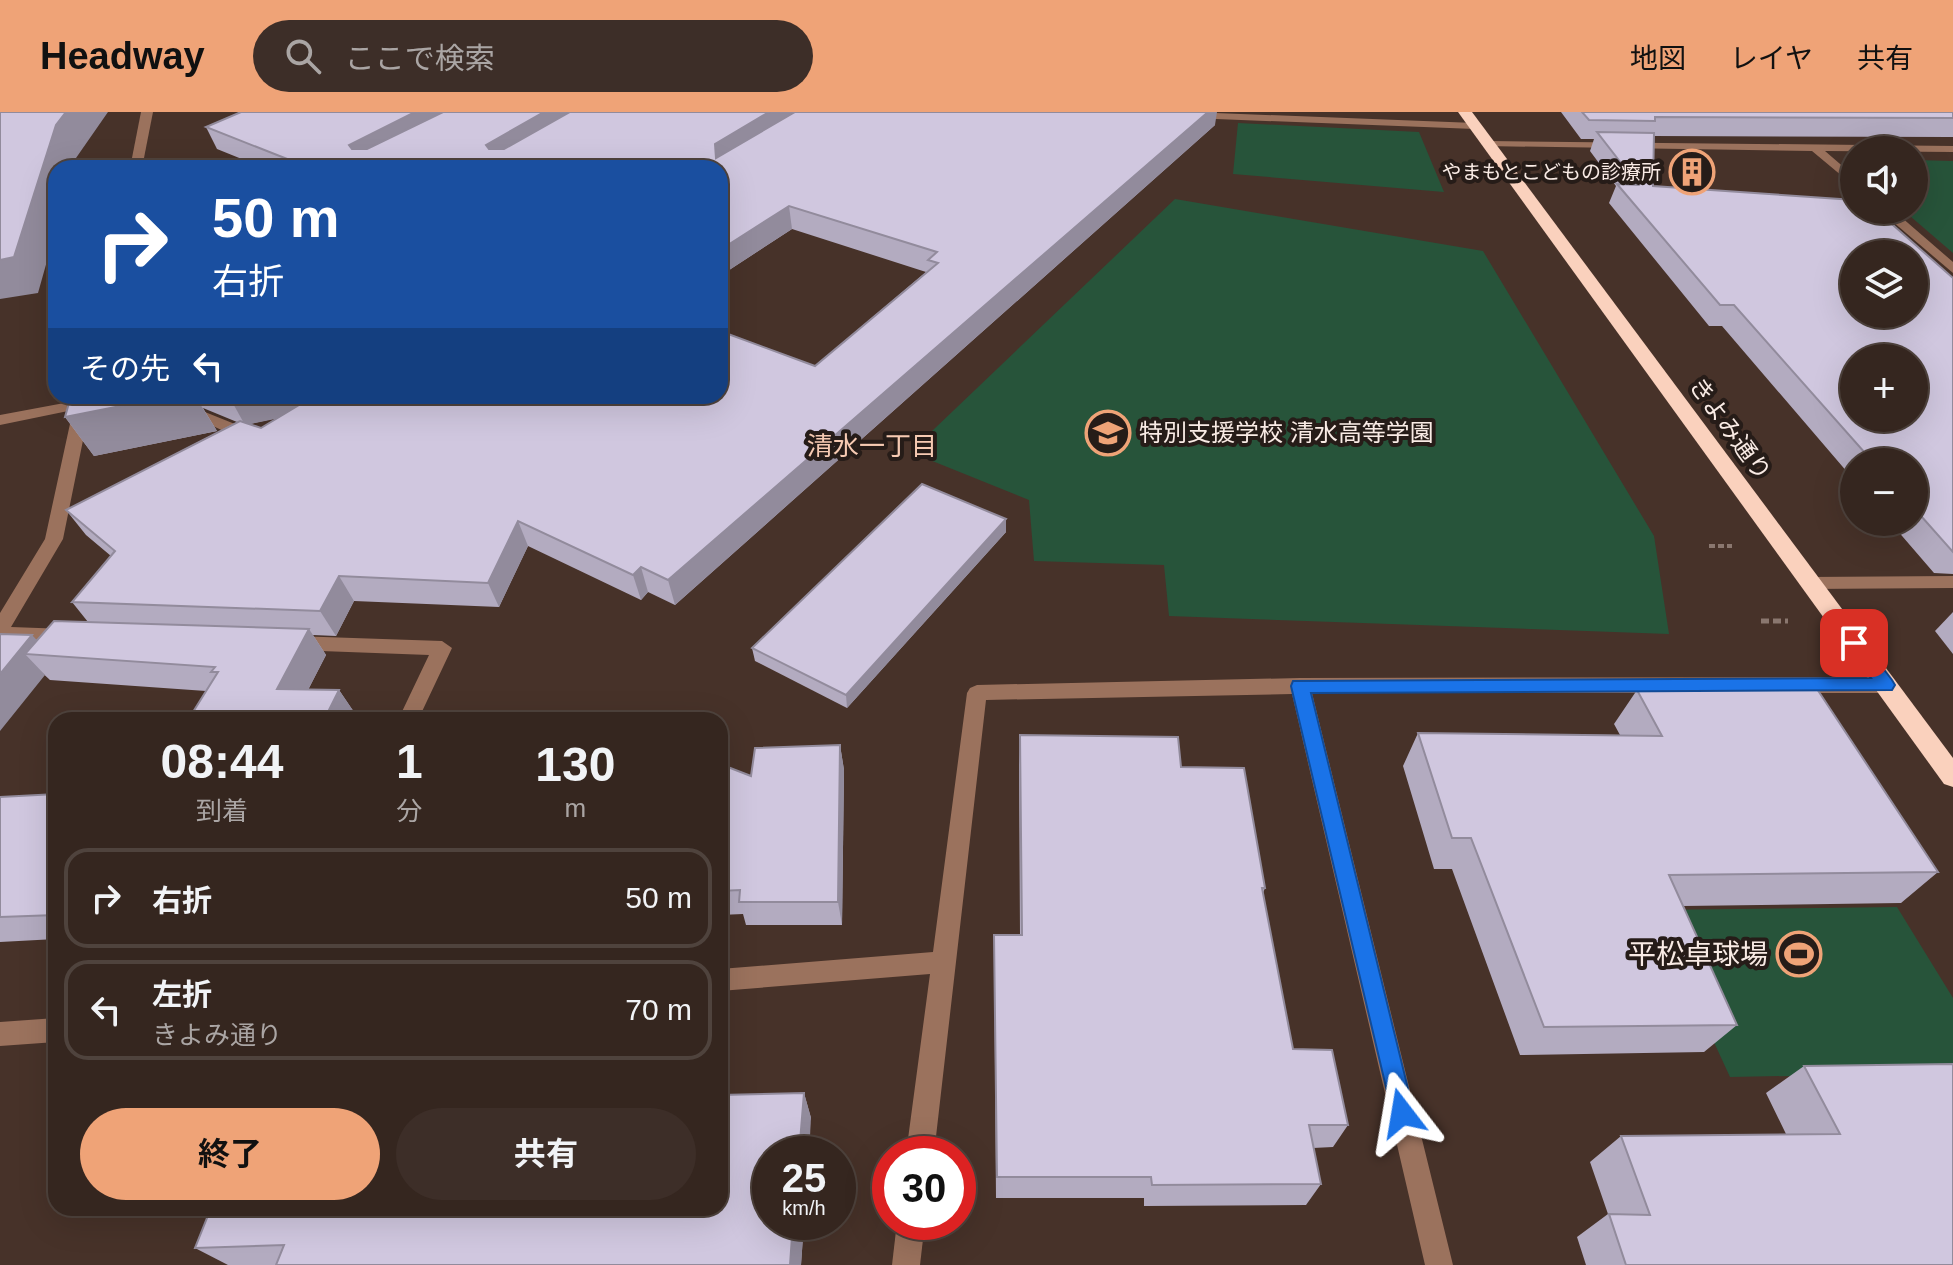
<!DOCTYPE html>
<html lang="ja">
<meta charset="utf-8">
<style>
body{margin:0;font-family:Arial,"Noto Sans JP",sans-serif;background:#3d2e28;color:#f1f3f6;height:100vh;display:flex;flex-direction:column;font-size:30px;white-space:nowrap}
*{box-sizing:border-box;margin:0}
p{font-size:26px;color:#aaa5a4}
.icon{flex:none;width:44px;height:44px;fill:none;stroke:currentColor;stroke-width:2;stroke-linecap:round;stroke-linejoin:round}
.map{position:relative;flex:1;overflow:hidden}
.drawer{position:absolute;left:48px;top:600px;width:680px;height:504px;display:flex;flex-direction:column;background:#35261f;border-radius:24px;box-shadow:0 8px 32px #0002,0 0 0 2px #4f433d}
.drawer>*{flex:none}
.hud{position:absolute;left:48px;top:48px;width:680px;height:244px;border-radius:24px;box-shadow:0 8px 32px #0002,0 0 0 2px #4f433d;background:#1a4fa0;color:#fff;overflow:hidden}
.fabs{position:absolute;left:1840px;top:24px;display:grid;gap:16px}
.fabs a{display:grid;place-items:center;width:88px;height:88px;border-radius:50%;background:#35261f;box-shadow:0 8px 32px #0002,0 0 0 2px #4f433d;font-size:40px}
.speed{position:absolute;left:752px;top:1024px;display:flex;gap:16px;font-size:40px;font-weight:700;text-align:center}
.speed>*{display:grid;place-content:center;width:104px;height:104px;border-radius:50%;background:#35261f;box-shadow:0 8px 32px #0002,0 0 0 2px #4f433d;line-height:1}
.speed small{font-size:20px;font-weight:400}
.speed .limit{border:12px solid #d22;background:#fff;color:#111}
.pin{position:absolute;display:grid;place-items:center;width:68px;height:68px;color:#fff;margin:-34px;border-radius:16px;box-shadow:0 4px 12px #0006}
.me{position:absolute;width:88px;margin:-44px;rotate:346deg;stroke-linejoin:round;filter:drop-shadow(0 0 6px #0008)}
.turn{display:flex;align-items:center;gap:28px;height:168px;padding:0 32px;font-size:36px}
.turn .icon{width:104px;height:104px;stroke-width:2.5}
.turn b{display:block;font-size:56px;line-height:68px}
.then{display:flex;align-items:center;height:76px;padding:0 32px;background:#0003;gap:16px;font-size:30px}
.eta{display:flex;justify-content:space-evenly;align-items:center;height:136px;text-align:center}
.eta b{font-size:48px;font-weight:700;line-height:56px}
.cta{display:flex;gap:16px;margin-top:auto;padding:16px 32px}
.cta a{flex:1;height:92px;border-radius:48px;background:#efa377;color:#111;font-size:32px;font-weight:700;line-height:92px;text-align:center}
.cta a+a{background:#3d2e28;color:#f1f3f6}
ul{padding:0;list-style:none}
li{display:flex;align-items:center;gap:24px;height:100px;margin:0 16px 12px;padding:0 16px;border:4px solid #4f433d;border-radius:24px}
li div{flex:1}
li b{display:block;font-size:30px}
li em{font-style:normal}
header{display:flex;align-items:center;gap:48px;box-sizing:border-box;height:112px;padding:0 40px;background:#efa377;color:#111}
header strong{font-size:38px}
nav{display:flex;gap:44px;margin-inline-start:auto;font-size:28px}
.search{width:560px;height:72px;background:#3d2e28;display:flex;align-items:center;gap:20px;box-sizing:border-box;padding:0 28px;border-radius:44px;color:#aaa5a4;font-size:30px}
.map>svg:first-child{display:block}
.green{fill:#27543a}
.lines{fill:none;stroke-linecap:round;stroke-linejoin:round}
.path-far1{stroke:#8a776f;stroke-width:4;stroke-dasharray:6 3;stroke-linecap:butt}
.path{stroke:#8a776f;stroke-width:5;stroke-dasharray:8 4;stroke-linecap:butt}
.minor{fill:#9b725d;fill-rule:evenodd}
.highway{fill:#fad1bd;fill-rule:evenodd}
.wall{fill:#b3abc0;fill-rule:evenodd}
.shaded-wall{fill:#928b9c}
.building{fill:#d0c7df;stroke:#928b9c;stroke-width:2;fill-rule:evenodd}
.route{fill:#1a73e8;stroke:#114b97;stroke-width:2}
.labels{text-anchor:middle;stroke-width:8;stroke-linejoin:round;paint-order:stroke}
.far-poi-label{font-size:20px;fill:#f9ebe5;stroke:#261c18;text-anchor:end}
.street-label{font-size:24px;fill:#f9ebe5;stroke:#261c18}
.poi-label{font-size:24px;fill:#f9ebe5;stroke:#261c18;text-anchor:start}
.neighbourhood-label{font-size:26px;fill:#f6cab2;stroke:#261c18}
.near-poi-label{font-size:28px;fill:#f9ebe5;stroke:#261c18;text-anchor:end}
</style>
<header>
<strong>Headway</strong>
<div class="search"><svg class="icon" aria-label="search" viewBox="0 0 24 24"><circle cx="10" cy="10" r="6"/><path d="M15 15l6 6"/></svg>ここで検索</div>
<nav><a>地図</a><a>レイヤ</a><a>共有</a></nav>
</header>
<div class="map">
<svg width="1953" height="1153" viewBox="0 0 1953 1153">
<rect width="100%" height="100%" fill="#473229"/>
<g class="green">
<path d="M1238 11 1419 20 1444 80 1233 62Z"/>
<path d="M1914 48 1953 49V141L1903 98H1914Z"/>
<path d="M1175 87 1483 139 1654 424 1669 522 1169 504 1164 453 1034 449 1029 388 910 340Z"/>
<path d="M1897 795 1953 886V961L1730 965 1653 798Z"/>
</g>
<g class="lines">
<path class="path-far1" d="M1709 434H1732"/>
<path class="path" d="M1761 509H1788"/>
<g class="minor">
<path d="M141 0H153L142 56H130Z"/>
<path d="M1190 0 1475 11 1481 14 1475 17 1191 6 1185 3Z"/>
<path d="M1489 29 1953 34V40L1825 39 1854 64V74L1812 39 1485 34V30Z"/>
<path d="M1879 98H1893L1953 150V161Z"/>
<path d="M76 284H92L63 427 11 515 66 517 76 524 66 531 0 529V501L45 427 73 298 0 313V303L75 289Z"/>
<path d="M195 296 257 321 259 324 257 327C232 332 209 303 184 308L176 303Z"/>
<path d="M1953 464V476L1808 477 1799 471 1808 465Z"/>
<path d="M294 524 442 529 452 536 418 608H398L429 543 294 538 284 531Z"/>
<path d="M1886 565 1893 568 1896 573 1893 578 1886 581H1312L1453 1153H1425L1292 582 986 588 934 1042H906L930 862 720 879V857L933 840 967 581 970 576 977 573 1300 566Z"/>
<path d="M56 906V930L0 934V910Z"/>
<path d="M897 1110H925L920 1153H892Z"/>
</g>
<path class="highway" d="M1458 0H1472L1953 646V675L1944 672Z"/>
</g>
<g class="wall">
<path d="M1561 0H1953V25L1654 24 1653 74 1953 166V462L1934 461 1890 410H1914V350H1854V368L1722 214H1709L1609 91 1616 74 1590 39 1594 27H1581Z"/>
<path d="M1215 13 675 493 648 480 641 488 528 434 499 495 354 489 336 524 313 523 326 543 308 578H339L356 603 206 579 50 568 0 522 38 528 88 510 72 490 111 444 86 423 66 398 237 310 203 296 217 319 94 344 65 305 71 284H720L815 254 926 160 792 117 720 164V56H264L217 37 206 15ZM277 306 261 316 250 312Z"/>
<path d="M1006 407V420L847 596 755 549 752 536Z"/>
<path d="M1953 500V542L1935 519Z"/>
<path d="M1637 578 1938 760 1901 791 1683 794 1737 913 1704 940 1520 943 1452 757H1434L1403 654 1418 621 1620 623 1614 612Z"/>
<path d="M1020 623 1181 655 1265 776 1263 781 1293 937 1348 1013 1333 1035 1313 1036 1321 1072 1306 1093 1144 1094V1086H996L994 823H1020L1019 653Z"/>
<path d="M840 633 844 658 842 813H746L743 802 720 803V652L751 664Z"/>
<path d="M56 682V827L0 830V685Z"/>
<path d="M1804 954 1953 1153H1586L1577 1125 1608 1102 1590 1050 1621 1024 1786 1022 1766 981Z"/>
<path d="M804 981 811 1006 770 1110H804L801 1153H228L195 1136Z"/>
</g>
<g class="shaded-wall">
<path d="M66 0H108L76 46 73 56H56V117L38 181 0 187V148L56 13Z"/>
<path d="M415 0H465L358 55 349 33Z"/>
<path d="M544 0H587L493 55 486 33Z"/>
<path d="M769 0H808L716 46 715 32Z"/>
<path d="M1208 0H1217L1215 13 675 493 668 468Z"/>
<path d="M789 94 792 117 720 164V138Z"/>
<path d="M89 284H195L217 319 94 344 65 305Z"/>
<path d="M251 284H339L314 299 245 313 231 288Z"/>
<path d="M1006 407V420L847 596 846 583Z"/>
<path d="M518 409 528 434 499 495 488 471Z"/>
<path d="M641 455 648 480 641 488 633 463Z"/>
<path d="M339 464 354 489 336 524 320 499Z"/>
<path d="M309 517 326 543 295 603 277 577Z"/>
<path d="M32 523 52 544 25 542 45 563 0 619V562Z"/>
<path d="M339 578 356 603 353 608H324Z"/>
<path d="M840 633 844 658 842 813 838 790Z"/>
<path d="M804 981 811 1006 809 1042H799Z"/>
<path d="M793 1110H804L801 1153H790Z"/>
</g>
<g class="building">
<path d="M0 0H66L56 13 14 145 0 148Z"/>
<path d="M241 0H415L349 33 352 37H367L443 0H544L486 33 489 37H504L570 0H769L715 32 716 46 795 0H1208L668 468 641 455 633 463 518 409 488 471 339 464 320 499 72 490 115 439 66 398 240 309 261 316 314 284H720V219L815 254 938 151 928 148 937 140 789 94 720 138V56H310L206 15Z"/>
<path d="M1582 0H1953V6L1655 5V9L1589 8Z"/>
<path d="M1597 20 1654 21 1653 74 1854 88V98H1876L1953 166V440L1914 396V350H1873L1734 193H1720L1617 72 1638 73ZM1854 142H1914V202H1854ZM1854 246H1914V306H1854Z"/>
<path d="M71 284H171L65 305Z"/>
<path d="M220 284H251L231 288Z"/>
<path d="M922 372 1006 407 846 583 752 536Z"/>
<path d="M54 509 309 517 277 577 339 578 324 608H188L218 560H211L215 555 25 542Z"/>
<path d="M0 522 32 523 0 562Z"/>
<path d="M1817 577 1938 760 1669 763 1737 913 1544 915 1471 726H1452L1418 621 1662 624 1637 578Z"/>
<path d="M1020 623 1178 625 1181 655 1244 656 1265 776H1262L1293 937 1332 938 1348 1013H1309L1321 1072 1152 1073 1151 1065H997L994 823H1022Z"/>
<path d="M840 633 838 790H739L740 778 720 779V652L751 664 755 636Z"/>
<path d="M56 682V803L0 805V685Z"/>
<path d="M1953 952V1153H1626L1609 1102 1650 1103 1621 1024 1840 1022 1804 954Z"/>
<path d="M804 981 799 1042H770V1110H793L790 1153H276L284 1133 195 1136 211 1096H720V983Z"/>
</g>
<path class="route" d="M1854 524 1860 526 1892 568 1895 573 1892 578 1311 581 1414 1001 1411 1009 1402 1013 1394 1009 1291 574 1293 569 1871 566 1845 531Z"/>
<defs>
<g id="building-ring" transform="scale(2.3)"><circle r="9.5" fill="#261c18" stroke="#efa377" stroke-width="1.5"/><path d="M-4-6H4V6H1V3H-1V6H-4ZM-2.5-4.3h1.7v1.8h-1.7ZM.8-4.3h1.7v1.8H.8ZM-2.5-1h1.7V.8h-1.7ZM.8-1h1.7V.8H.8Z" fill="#efa377"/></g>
<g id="school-ring" transform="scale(2.3)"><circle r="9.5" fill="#261c18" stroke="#efa377" stroke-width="1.5"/><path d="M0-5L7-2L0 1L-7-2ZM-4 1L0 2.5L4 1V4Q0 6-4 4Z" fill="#efa377"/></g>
<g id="stadium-ring" transform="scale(2.3)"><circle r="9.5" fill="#261c18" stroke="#efa377" stroke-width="1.5"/><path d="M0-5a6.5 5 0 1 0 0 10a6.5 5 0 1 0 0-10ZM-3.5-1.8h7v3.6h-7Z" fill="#efa377"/></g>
</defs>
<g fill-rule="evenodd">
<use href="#building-ring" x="1692" y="60"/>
<use href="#school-ring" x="1108" y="321"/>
<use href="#stadium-ring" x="1799" y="842"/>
</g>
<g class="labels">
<g class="far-poi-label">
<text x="1661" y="67">やまもとこどもの診療所</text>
</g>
<g class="street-label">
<text transform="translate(1730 317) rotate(54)" y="8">きよみ通り</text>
</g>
<g class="poi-label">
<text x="1139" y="329">特別支援学校 清水高等学園</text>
</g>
<g class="neighbourhood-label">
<text x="872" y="343">清水一丁目</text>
</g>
<g class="near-poi-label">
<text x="1768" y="852">平松卓球場</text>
</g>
</g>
</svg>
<div class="fabs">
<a><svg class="icon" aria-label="sound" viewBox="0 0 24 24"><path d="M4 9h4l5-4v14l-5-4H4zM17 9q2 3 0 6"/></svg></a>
<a><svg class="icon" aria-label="layers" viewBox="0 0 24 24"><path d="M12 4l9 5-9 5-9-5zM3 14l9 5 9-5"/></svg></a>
<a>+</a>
<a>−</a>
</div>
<div class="speed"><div>25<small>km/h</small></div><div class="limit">30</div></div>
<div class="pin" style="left:1854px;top:531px;background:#d93025"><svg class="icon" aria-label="arrive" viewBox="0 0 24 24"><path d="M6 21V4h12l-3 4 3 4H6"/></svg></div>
<svg class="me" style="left:1402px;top:1001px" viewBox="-20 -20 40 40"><path d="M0-17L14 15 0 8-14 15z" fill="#1a73e8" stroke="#fff" stroke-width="4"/></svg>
<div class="hud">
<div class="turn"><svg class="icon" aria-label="right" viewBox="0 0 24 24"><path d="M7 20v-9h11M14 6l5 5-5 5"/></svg><div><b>50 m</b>右折</div></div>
<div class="then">その先<svg class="icon" aria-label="left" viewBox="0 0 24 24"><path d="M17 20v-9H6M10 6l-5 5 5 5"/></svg></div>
</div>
<section class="drawer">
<div class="eta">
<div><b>08:44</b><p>到着</p></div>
<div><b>1</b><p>分</p></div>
<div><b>130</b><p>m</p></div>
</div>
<ul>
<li><svg class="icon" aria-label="right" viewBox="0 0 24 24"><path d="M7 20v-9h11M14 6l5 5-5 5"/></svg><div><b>右折</b></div><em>50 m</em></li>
<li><svg class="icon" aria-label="left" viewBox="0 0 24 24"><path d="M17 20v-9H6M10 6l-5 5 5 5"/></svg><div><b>左折</b><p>きよみ通り</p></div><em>70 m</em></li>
</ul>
<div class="cta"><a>終了</a><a>共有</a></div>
</section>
</div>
